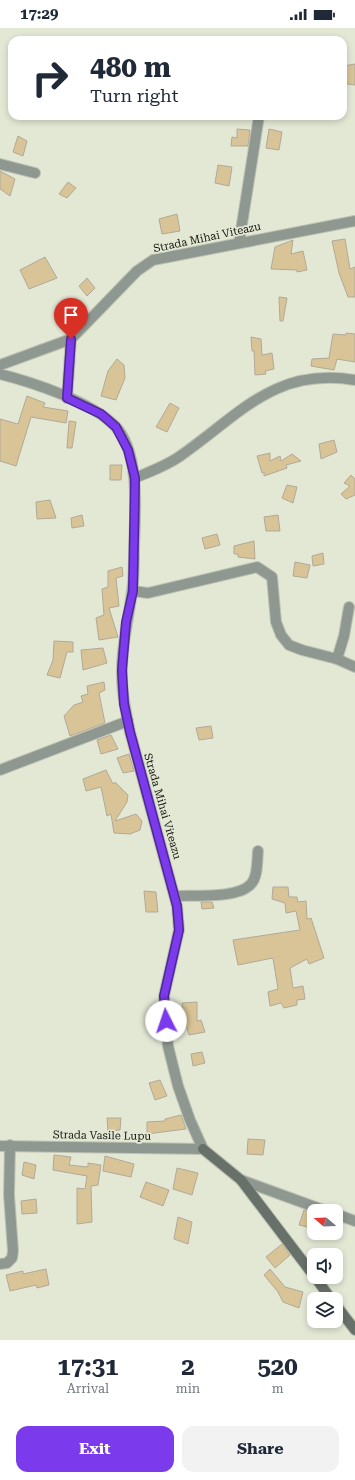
<!DOCTYPE html>
<style>
body{margin:0;font-family:"Roboto Serif",serif;background:#f2f2f3;color:#1f2937;height:100vh;display:flex;flex-direction:column;font-size:15px;white-space:nowrap}
*{box-sizing:border-box;margin:0}
p{font-size:13px;color:#747a83}
.icon{flex:none;width:22px;height:22px;fill:none;stroke:currentColor;stroke-width:2;stroke-linecap:round;stroke-linejoin:round}
.map{position:relative;height:1312px;overflow:hidden}
.sheet{display:flex;flex-direction:column;background:#fff;flex:1}
.sheet>*{flex:none}
.hud{position:absolute;left:8px;top:8px;width:339px;height:84px;border-radius:12px;box-shadow:0 2px 6px #0003;background:#fff;color:#1f2937;overflow:hidden}
.needle{width:26px;rotate:289deg}
.controls{position:absolute;left:307px;top:1176px;display:grid;gap:8px}
.controls a{display:grid;place-items:center;width:36px;height:36px;border-radius:8px;background:#fff;box-shadow:0 2px 6px #0003;font-size:20px}
.pin{position:absolute;display:grid;place-items:center;width:34px;height:34px;color:#fff;margin:-41px -17px;border-radius:50% 50% 50% 0;rotate:-45deg;box-shadow:0 0 4px #0007}
.pin .icon{rotate:45deg}
.me{position:absolute;width:44px;margin:-22px;rotate:356deg;stroke-linejoin:round;filter:drop-shadow(0 0 3px #0008)}
.turn{display:flex;align-items:center;gap:14px;height:84px;padding:0 16px;font-size:18px}
.turn .icon{width:52px;height:52px;stroke-width:2.5}
.turn b{display:block;font-size:28px;line-height:34px}
.eta{display:flex;justify-content:space-evenly;align-items:center;height:68px;text-align:center}
.eta b{font-size:24px;font-weight:700;line-height:28px}
.button{display:flex;gap:8px;margin-top:auto;padding:8px 16px}
.button a{flex:1;height:46px;border-radius:12px;background:#7c3aed;color:#fff;font-size:16px;font-weight:700;line-height:46px;text-align:center}
.button a+a{background:#f2f2f3;color:#1f2937}
.status{display:flex;justify-content:space-between;align-items:center;height:28px;padding:0 20px;background:#fff;direction:ltr}
.status svg{height:11px;fill:currentColor}
.map>svg:first-child{display:block}
.building{fill:#d9c497;stroke:#b1a998}
.lines{fill:none;stroke-linecap:round;stroke-linejoin:round}
.street-casing{stroke:#bec2b2;stroke-width:12}
.secondary-casing{stroke:#bec2b2;stroke-width:12}
.street{stroke:#8f9791;stroke-width:10}
.secondary{stroke:#677169;stroke-width:10}
.route-casing{stroke:#51269a;stroke-width:10}
.route{stroke:#7c3aed;stroke-width:7}
.labels{text-anchor:middle;stroke-width:3.5;stroke-linejoin:round;paint-order:stroke}
.street-label{font-size:11px;fill:#151710;stroke:#e3e8d5}
</style>
<div class="status"><b>17:29</b><svg viewBox="0 0 49 12"><path d="M0 12V9h3v3zM5 12V6h3v6zM10 12V3h3v9zM15 12V0h3v12zM26 1h20v11H26zM47 4h2v5h-2z"/></svg></div>
<div class="map">
<svg width="355" height="1312" viewBox="0 0 355 1312">
<rect width="100%" height="100%" fill="#e3e8d5"/>
<g class="building">
<path d="M355 36V57L347 56 344 38Z"/>
<path d="M237 101 250 102 248 118H231L232 109 237 110Z"/>
<path d="M269 101 282 104 279 122 266 120Z"/>
<path d="M18 108 27 113 23 128 13 124Z"/>
<path d="M218 137 232 139 229 158 215 155Z"/>
<path d="M0 143 15 151 10 168 0 161Z"/>
<path d="M68 154 76 160 67 170 59 166Z"/>
<path d="M177 186 180 203 162 206 159 191Z"/>
<path d="M345 211 350 241 355 239V269H348L339 245 332 213Z"/>
<path d="M293 212 291 226 303 223 307 242 297 244V242L271 241 275 219Z"/>
<path d="M45 229 57 250 29 261 20 242Z"/>
<path d="M87 250 95 260 87 268 79 258Z"/>
<path d="M279 269 287 270 283 293H280Z"/>
<path d="M346 305 355 306V334L337 331 334 342 311 338 312 331 329 330 333 306 346 307Z"/>
<path d="M251 309 261 311 262 327 272 325 274 341 265 343 266 346 255 347 254 323H252Z"/>
<path d="M117 331 124 337 125 350 116 372 101 368 108 343Z"/>
<path d="M27 368 45 375 43 379 68 383 66 395 31 389 16 438 0 433V391L18 396Z"/>
<path d="M170 375 179 380 167 404 156 399Z"/>
<path d="M69 393 76 394 72 420H67Z"/>
<path d="M334 412 337 424 321 431 319 416Z"/>
<path d="M270 425V433L280 428 281 433 292 426 301 433 286 437 287 440 264 448V444L262 445 257 428Z"/>
<path d="M110 437H122L121 452H110Z"/>
<path d="M351 447 355 451V467L346 471 341 466 350 458 344 455Z"/>
<path d="M287 457 297 459 293 475 282 470Z"/>
<path d="M50 472 56 490 37 491 36 474Z"/>
<path d="M82 487 84 498 72 500 71 490Z"/>
<path d="M278 487 280 503H266L264 489Z"/>
<path d="M217 506 220 517 205 521 202 510Z"/>
<path d="M254 513 255 531 238 529V526H234V518Z"/>
<path d="M323 525 324 536 313 538 312 528Z"/>
<path d="M295 534 310 537 307 550 293 548Z"/>
<path d="M122 539 123 548 116 550 119 578 109 580 118 609 99 612 96 590 104 587 102 561 108 559V543Z"/>
<path d="M54 613 73 614V624H67L60 650 47 647 53 632Z"/>
<path d="M103 620 107 635 83 642 81 622Z"/>
<path d="M104 654 105 662 99 665 105 695 70 708 64 688 74 677 83 674 81 668 88 666 87 658Z"/>
<path d="M211 698 213 710 199 712 196 700Z"/>
<path d="M111 707 118 721 101 726 97 712Z"/>
<path d="M129 726 134 743 123 745 117 730Z"/>
<path d="M106 742 113 756 115 754 128 767 127 774 115 793 136 786 142 793 140 802 130 806 114 805 111 786 107 788 101 759 86 763 83 751Z"/>
<path d="M273 859H288L289 869H297L298 874 306 873 307 891 311 890 324 930 309 936 307 931 290 940 293 960 303 958 305 971 297 972V977L284 980 281 975 270 978 268 964 278 961 273 930 238 937 233 912 300 902 296 883 286 885 285 875 272 871Z"/>
<path d="M144 863 156 864 158 884H146Z"/>
<path d="M201 874H212L214 880 202 881Z"/>
<path d="M197 974V993L201 992 205 1004 189 1007 183 988 182 975Z"/>
<path d="M202 1024 205 1035 193 1038 191 1026Z"/>
<path d="M160 1052 167 1068 155 1072 149 1055Z"/>
<path d="M181 1087 186 1101 147 1106V1094L165 1093V1091Z"/>
<path d="M107 1090H121L120 1102 108 1103Z"/>
<path d="M248 1111 265 1112 263 1127 247 1126Z"/>
<path d="M54 1127 71 1129 69 1137 88 1139V1135L101 1137 98 1157 91 1158 92 1194 77 1196V1160L85 1161 87 1148 53 1142Z"/>
<path d="M105 1128 134 1136 131 1149 103 1143Z"/>
<path d="M24 1134 36 1137 34 1151 22 1147Z"/>
<path d="M177 1140 198 1145 192 1167 173 1161Z"/>
<path d="M146 1154 169 1162 163 1178 140 1169Z"/>
<path d="M36 1171 37 1185 22 1186 21 1173Z"/>
<path d="M304 1182 314 1186 312 1200 299 1197Z"/>
<path d="M178 1189 192 1194 188 1216 174 1211Z"/>
<path d="M282 1216 290 1227 275 1240 266 1229Z"/>
<path d="M46 1241 49 1257 37 1260 36 1257 10 1263 6 1247 23 1243V1246Z"/>
<path d="M270 1241 285 1259 303 1264 299 1280 283 1274 278 1264 264 1247Z"/>
</g>
<g class="lines">
<g class="street-casing">
<g id="street">
<path d="M0 136 35 145"/>
<path d="M239 215 259 88"/>
<path d="M0 337 71 311 137 243 153 232 355 193"/>
<path d="M0 346C32 354 92 374 115 398 141 425 135 486 134 521 134 535 134 550 132 563 129 589 122 615 122 641 121 663 126 684 130 704L177 878 179 902 164 968 168 1018 178 1058 190 1092 203 1121 0 1118"/>
<path d="M67 370 71 311"/>
<path d="M135 450C151 443 169 437 183 426 241 385 276 339 355 352"/>
<path d="M133 563 148 565 257 539 272 549 276 594 281 607 289 617 302 622 337 631 355 639"/>
<path d="M337 631 344 608 349 579"/>
<path d="M0 742 128 693"/>
<path d="M175 868C194 867 238 871 251 856 258 849 257 833 258 823"/>
<path d="M241 1152 326 1183"/>
<path d="M336 1186 355 1193"/>
<path d="M0 1236 7 1235 12 1230 13 1223 9 1167 10 1117"/>
</g>
</g>
<g class="secondary-casing">
<g id="secondary">
<path d="M203 1121 241 1152 314 1248"/>
<path d="M315 1249 331 1271"/>
<path d="M336 1277 355 1302"/>
</g>
</g>
<use href="#street" class="street"/>
<use href="#secondary" class="secondary"/>
</g>
<g class="lines">
<g class="route-casing">
<path id="route" d="M71 311 67 370 101 386 116 399 128 422 135 450 133 563 126 594 122 642 124 676 130 704 177 878 179 902 164 968 166 993"/>
</g>
<use href="#route" class="route"/>
</g>
<g class="labels">
<g class="street-label">
<text transform="translate(207 209) rotate(-12)" y="4">Strada Mihai Viteazu</text>
<text transform="translate(163 778) rotate(74)" y="4">Strada Mihai Viteazu</text>
<text transform="translate(102 1107) rotate(1)" y="4">Strada Vasile Lupu</text>
</g>
</g>
</svg>
<div class="controls">
<a><svg class="needle" viewBox="-14 -14 28 28"><path d="M0-13l5 13h-10z" fill="#e53935"/><path d="M0 13l5-13h-10z" fill="#747a83"/></svg></a>
<a><svg class="icon" aria-label="sound" viewBox="0 0 24 24"><path d="M4 9h4l5-4v14l-5-4H4zM17 9q2 3 0 6"/></svg></a>
<a><svg class="icon" aria-label="layers" viewBox="0 0 24 24"><path d="M12 4l9 5-9 5-9-5zM3 14l9 5 9-5"/></svg></a>
</div>
<div class="pin" style="left:71px;top:311px;background:#d93025"><svg class="icon" aria-label="arrive" viewBox="0 0 24 24"><path d="M6 21V4h12l-3 4 3 4H6"/></svg></div>
<svg class="me" style="left:166px;top:993px" viewBox="-20 -20 40 40"><circle r="19" fill="#fff"/><path d="M0-13L10 11 0 6-10 11z" fill="#7c3aed"/></svg>
<div class="hud">
<div class="turn"><svg class="icon" aria-label="right" viewBox="0 0 24 24"><path d="M7 20v-9h11M14 6l5 5-5 5"/></svg><div><b>480 m</b>Turn right</div></div>
</div>
</div>
<section class="sheet">
<div class="eta">
<div><b>17:31</b><p>Arrival</p></div>
<div><b>2</b><p>min</p></div>
<div><b>520</b><p>m</p></div>
</div>
<div class="button"><a>Exit</a><a>Share</a></div>
</section>
